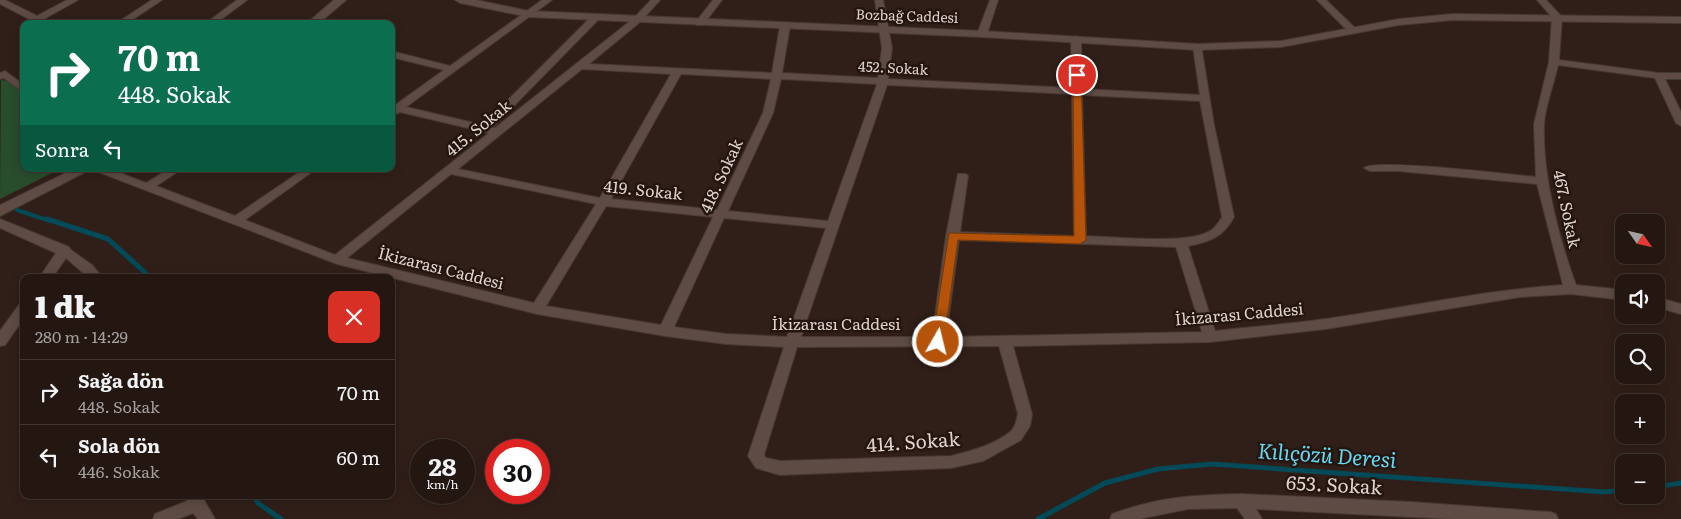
<!DOCTYPE html>
<html lang="tr">
<meta charset="utf-8">
<style>
body{margin:0;font-family:Literata,serif;background:#2c201b;color:#f1f3f6;height:100vh;display:flex;flex-direction:column;font-size:19px;white-space:nowrap}
*{box-sizing:border-box;margin:0}
p{font-size:16px;color:#a39f9f}
.icon{flex:none;width:28px;height:28px;fill:none;stroke:currentColor;stroke-width:2;stroke-linecap:round;stroke-linejoin:round}
.map{position:relative;flex:1;overflow:hidden}
.side{position:absolute;left:20px;top:274px;width:375px;height:225px;display:flex;flex-direction:column;background:#241712;border-radius:10px;box-shadow:0 2px 12px #0003,0 0 0 1px #413632}
.side>*{flex:none}
.top-card{position:absolute;left:20px;top:20px;width:375px;height:152px;border-radius:10px;box-shadow:0 2px 12px #0003,0 0 0 1px #413632;background:#0b6e4f;color:#fff;overflow:hidden}
.needle{width:32px;rotate:124deg}
.buttons{position:absolute;left:1615px;top:214px;display:grid;gap:10px}
.buttons a{display:grid;place-items:center;width:50px;height:50px;border-radius:10px;background:#241712;box-shadow:0 2px 12px #0003,0 0 0 1px #413632;font-size:25px}
.speed{position:absolute;left:410px;top:439px;display:flex;gap:10px;font-size:25px;font-weight:700;text-align:center}
.speed>*{display:grid;place-content:center;width:65px;height:65px;border-radius:50%;background:#241712;box-shadow:0 2px 12px #0003,0 0 0 1px #413632;line-height:1}
.speed small{font-size:12px;font-weight:400}
.speed .limit{border:8px solid #d22;background:#fff;color:#111}
.pin{position:absolute;display:grid;place-items:center;width:42px;height:42px;color:#fff;margin:-21px;border:2px solid #fff;border-radius:50%;box-shadow:0 1px 5px #0007}
.me{position:absolute;width:55px;margin:-28px;rotate:8deg;stroke-linejoin:round;filter:drop-shadow(0 0 4px #0008)}
.turn{display:flex;align-items:center;gap:18px;height:105px;padding:0 15px;font-size:22px}
.turn .icon{width:65px;height:65px;stroke-width:2.5}
.turn b{display:block;font-size:35px;line-height:42px}
.then{display:flex;align-items:center;height:48px;padding:0 15px;background:#0003;gap:10px;font-size:19px}
.round{display:grid;place-items:center;flex:none;width:52px;height:52px;border-radius:10px;background:#2c201b}
.headline{display:flex;align-items:center;justify-content:space-between;height:85px;padding:0 15px}
h1{font-size:30px;font-weight:800;line-height:38px}
ul{padding:0;list-style:none}
li{display:flex;align-items:center;gap:15px;height:65px;padding:0 15px;border-top:1px solid #413632}
li div{flex:1}
li b{display:block;font-size:19px}
li em{font-style:normal}
.map>svg:first-child{display:block}
.green{fill:#284d2d}
.lines{fill:none;stroke-linecap:round;stroke-linejoin:round}
.stream-far1{stroke:#014a58;stroke-width:4}
.stream{stroke:#014a58;stroke-width:5}
.street-casing{stroke:#473934;stroke-width:2}
.secondary-casing{stroke:#473934;stroke-width:2}
.street{fill:#5e4b43;fill-rule:evenodd}
.secondary{fill:#5e4b43;fill-rule:evenodd}
.route{fill:#b45309;stroke:#753606}
.labels{text-anchor:middle;stroke-width:5;stroke-linejoin:round;paint-order:stroke}
.far-street-label{font-size:14px;fill:#dfd3ce;stroke:#25150f}
.street-label{font-size:16px;fill:#dfd3ce;stroke:#25150f}
.near-street-label{font-size:19px;fill:#dfd3ce;stroke:#25150f}
.near-water-label{font-size:21px;font-style:italic;fill:#63d9f6;stroke:#25150f}
</style>
<div class="map">
<svg width="1681" height="519" viewBox="0 0 1681 519">
<rect width="100%" height="100%" fill="#301f18"/>
<path class="green" d="M1 80 8 81 24 94V169H60L0 199Z"/>
<g class="lines">
<path class="stream-far1" d="M17 210 50 221"/>
<g class="stream">
<path d="M47 219 108 239 151 278"/>
<path d="M1656 487 1681 483"/>
<path d="M253 495 258 503 281 519"/>
<path d="M1038 519 1105 483 1158 469 1212 464 1604 492 1624 490"/>
</g>
<g class="street-casing">
<g id="street">
<path d="M0 0H5L37 16 67 0H78L44 19 51 24H39L0 4Z"/>
<path d="M152 0H162L126 24H115Z"/>
<path d="M237 0H247L215 24H205Z"/>
<path d="M542 0H552L406 107 483 125 592 16H598V20L492 128H495L634 18 651 0H660L640 22 589 64 772 73 780 26 785 23 790 26 782 73 878 78 882 48 875 0H883L892 48 888 79 1072 88 1071 39 1076 36 1081 39 1082 89 1200 95 1193 47 1198 44 1201 45 1214 125 1234 217C1223 237 1210 242 1188 246L1215 331C1252 327 1289 324 1325 319 1405 308 1483 290 1563 285L1537 184 1398 171H1370L1364 168C1374 158 1513 175 1536 177L1534 124 1549 62 1552 17 1537 0H1546L1562 17 1559 60 1659 73H1681V79H1665L1681 112V126L1676 123 1655 78 1558 65C1554 84 1545 106 1544 125 1542 174 1559 239 1576 285L1624 290V300L1571 294 1520 297 1326 329 1210 342 1013 346 1032 414 1030 426 1021 440 983 461 951 468 780 475 756 468 748 456 784 347 726 344 665 336 537 314 337 264 96 171 94 169H110L146 183 169 169H182L156 186 235 216 304 169H316L245 220 335 255 489 133 400 112 391 116V108L444 70 391 57V51L450 66ZM582 69 671 74 600 198 458 169ZM681 74 771 79 763 113 717 210 611 199ZM781 79 877 84 828 221 728 211 773 113ZM887 85 1072 94 1074 236 960 232 968 176 966 174H958L946 236 932 337H801ZM1082 95 1200 101 1222 217C1218 224 1214 230 1206 233 1182 244 1115 237 1086 236ZM451 174 596 204 534 303 347 258ZM606 206 713 217 661 325 546 306ZM724 218 826 228 787 337 726 334 674 327ZM959 240 1176 247 1202 332 946 337ZM999 346 1018 414C1016 421 1016 427 1010 432 994 445 971 451 951 456L780 461 766 458 764 455 797 347Z"/>
<path d="M713 0H722L703 25H697L695 23Z"/>
<path d="M990 0H998L987 34 982 37 979 36 977 34Z"/>
<path d="M1317 0H1326L1356 29V33H1350Z"/>
<path d="M5 71 24 85V93L4 78 0 79V73Z"/>
<path d="M0 219 69 247 71 250 92 265 103 278H89L66 258 52 278H39L56 253 0 228Z"/>
<path d="M1656 297 1681 304V314L1656 307Z"/>
<path d="M24 303V318L5 345 0 346V331L19 305Z"/>
<path d="M1241 494 1411 502 1550 512 1556 514 1558 519H1452L1256 509 1262 519H1245L1237 508 1188 509 1139 519H1110L1112 514C1158 497 1193 495 1241 494Z"/>
<path d="M185 495H201L215 519H198L193 513 178 519H153L155 514 187 501Z"/>
</g>
</g>
<g class="secondary-casing">
<g id="secondary">
<path d="M334 0H346L318 24H306Z"/>
<path d="M455 0H476L529 11 982 31 1198 44 1281 41 1399 19 1453 14 1681 17V23L1453 20 1399 25 1281 47 1198 50 982 37 529 17 460 3Z"/>
<path d="M74 169H91L0 216V205Z"/>
</g>
</g>
<use href="#street" class="street"/>
<use href="#secondary" class="secondary"/>
</g>
<path class="route" d="M1073 73 1081 75 1086 240 1080 244 958 240 944 342 943 345H934L932 342 949 233 1074 236Z"/>
<g class="labels">
<g class="far-street-label">
<text transform="translate(907 16) rotate(2)" y="5">Bozbağ Caddesi</text>
<text transform="translate(893 68) rotate(3)" y="5">452. Sokak</text>
</g>
<g class="street-label">
<text transform="translate(478 128) rotate(-39)" y="6">415. Sokak</text>
<text transform="translate(721 176) rotate(-65)" y="6">418. Sokak</text>
<text transform="translate(643 190) rotate(6)" y="6">419. Sokak</text>
<text transform="translate(1567 209) rotate(78)" y="6">467. Sokak</text>
<text transform="translate(441 268) rotate(14)" y="6">İkizarası Caddesi</text>
<text transform="translate(1239 314) rotate(-5)" y="6">İkizarası Caddesi</text>
<text x="836" y="330">İkizarası Caddesi</text>
</g>
<g class="near-street-label">
<text transform="translate(913 442) rotate(-4)" y="7">414. Sokak</text>
<text transform="translate(1334 485) rotate(3)" y="7">653. Sokak</text>
</g>
<g class="near-water-label">
<text transform="translate(1327 456) rotate(4)" y="7">Kılıçözü Deresi</text>
</g>
</g>
</svg>
<div class="buttons">
<a><svg class="needle" viewBox="-14 -14 28 28"><path d="M0-13l5 13h-10z" fill="#e53935"/><path d="M0 13l5-13h-10z" fill="#a39f9f"/></svg></a>
<a><svg class="icon" aria-label="sound" viewBox="0 0 24 24"><path d="M4 9h4l5-4v14l-5-4H4zM17 9q2 3 0 6"/></svg></a>
<a><svg class="icon" aria-label="search" viewBox="0 0 24 24"><circle cx="10" cy="10" r="6"/><path d="M15 15l6 6"/></svg></a>
<a>+</a>
<a>−</a>
</div>
<div class="speed"><div>28<small>km/h</small></div><div class="limit">30</div></div>
<div class="pin" style="left:1077px;top:75px;background:#d93025"><svg class="icon" aria-label="arrive" viewBox="0 0 24 24"><path d="M6 21V4h12l-3 4 3 4H6"/></svg></div>
<svg class="me" style="left:938px;top:342px" viewBox="-20 -20 40 40"><circle r="17" fill="#b45309" stroke="#fff" stroke-width="3"/><path d="M0-11L8 9 0 5-8 9z" fill="#fff"/></svg>
<div class="top-card">
<div class="turn"><svg class="icon" aria-label="right" viewBox="0 0 24 24"><path d="M7 20v-9h11M14 6l5 5-5 5"/></svg><div><b>70 m</b>448. Sokak</div></div>
<div class="then">Sonra<svg class="icon" aria-label="left" viewBox="0 0 24 24"><path d="M17 20v-9H6M10 6l-5 5 5 5"/></svg></div>
</div>
<section class="side">
<div class="headline"><div><h1>1 dk</h1><p>280 m · 14:29</p></div><a class="round" style="background:#d93025;color:#fff"><svg class="icon" aria-label="close" viewBox="0 0 24 24"><path d="M6 6l12 12M18 6L6 18"/></svg></a></div>
<ul>
<li><svg class="icon" aria-label="right" viewBox="0 0 24 24"><path d="M7 20v-9h11M14 6l5 5-5 5"/></svg><div><b>Sağa dön</b><p>448. Sokak</p></div><em>70 m</em></li>
<li><svg class="icon" aria-label="left" viewBox="0 0 24 24"><path d="M17 20v-9H6M10 6l-5 5 5 5"/></svg><div><b>Sola dön</b><p>446. Sokak</p></div><em>60 m</em></li>
</ul>
</section>
</div>
